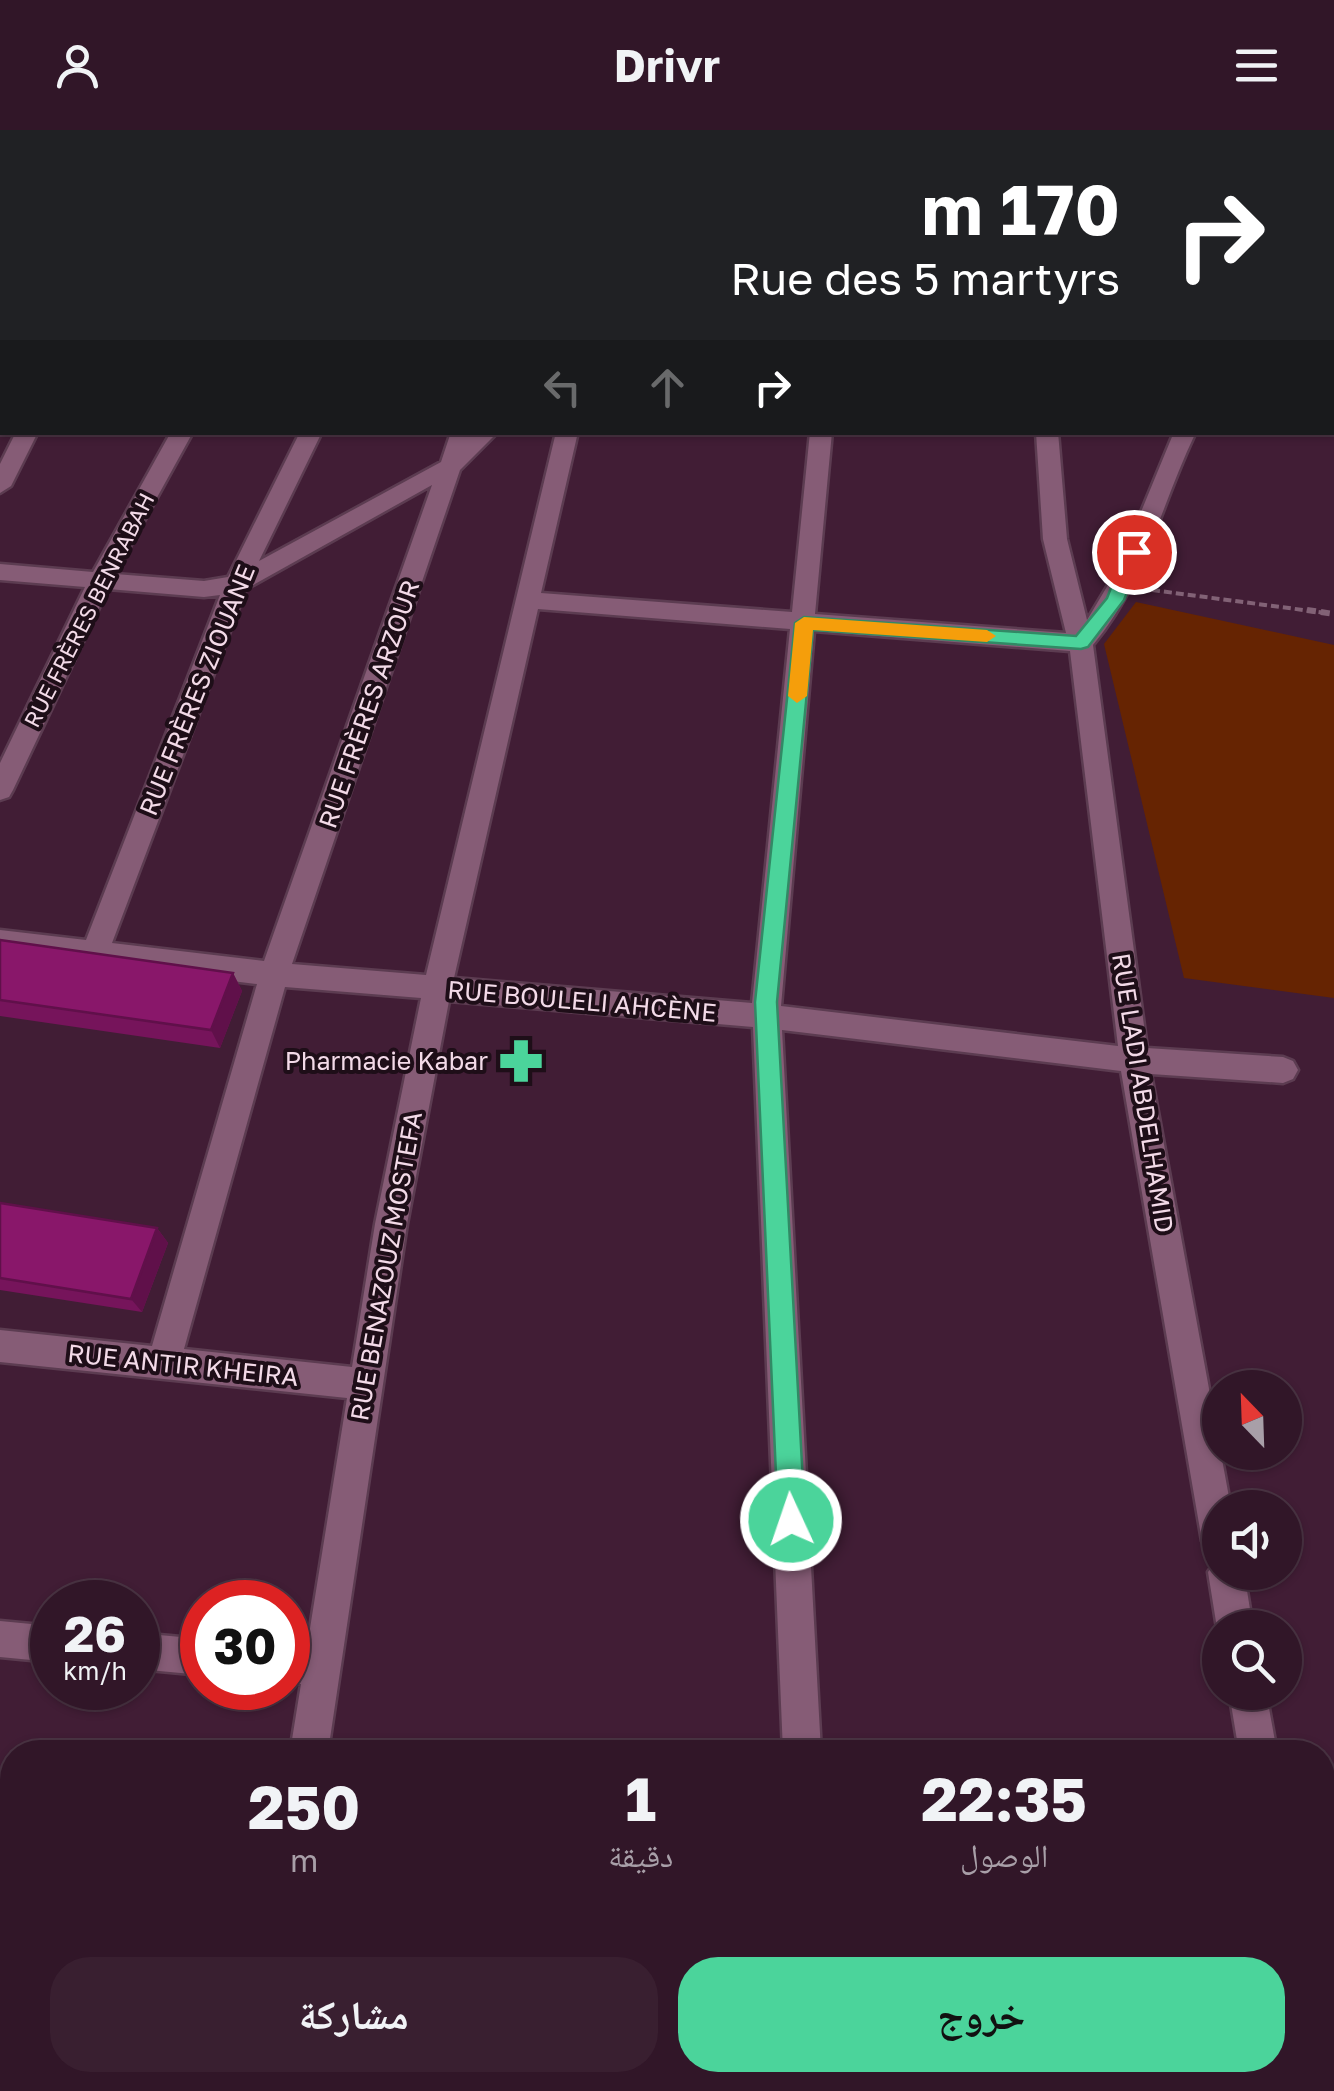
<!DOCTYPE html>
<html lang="ar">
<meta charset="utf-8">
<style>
body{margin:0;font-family:"Golos Text","Noto Naskh Arabic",sans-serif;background:#391f30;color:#f1f3f6;direction:rtl;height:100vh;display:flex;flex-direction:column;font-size:38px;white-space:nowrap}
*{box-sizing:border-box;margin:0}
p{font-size:32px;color:#a89fa8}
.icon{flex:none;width:55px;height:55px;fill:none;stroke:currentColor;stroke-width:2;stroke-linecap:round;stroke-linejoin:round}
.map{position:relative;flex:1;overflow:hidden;direction:ltr}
.panel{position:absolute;left:0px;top:1610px;width:1335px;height:352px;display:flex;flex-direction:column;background:#311628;border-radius:40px 40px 0 0;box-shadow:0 2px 8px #0004,0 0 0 2px #4c3545;direction:rtl}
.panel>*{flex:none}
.guide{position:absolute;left:0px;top:0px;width:1335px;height:305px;box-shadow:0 2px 8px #0004,0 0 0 2px #4c3545;direction:rtl;background:#202124;color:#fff;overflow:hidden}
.needle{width:65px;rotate:337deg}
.fabs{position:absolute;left:1202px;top:1240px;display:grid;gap:20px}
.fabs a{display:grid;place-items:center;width:100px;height:100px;border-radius:50%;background:#311628;box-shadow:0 2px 8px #0004,0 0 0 2px #4c3545;font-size:50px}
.speed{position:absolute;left:30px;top:1450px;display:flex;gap:20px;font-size:50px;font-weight:700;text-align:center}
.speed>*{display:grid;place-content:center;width:130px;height:130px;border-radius:50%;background:#311628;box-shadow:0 2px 8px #0004,0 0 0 2px #4c3545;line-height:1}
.speed small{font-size:25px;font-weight:400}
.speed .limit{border:15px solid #d22;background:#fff;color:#111}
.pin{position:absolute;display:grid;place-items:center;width:85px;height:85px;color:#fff;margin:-42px;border:5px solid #fff;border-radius:50%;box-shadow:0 2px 10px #0007}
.me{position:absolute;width:110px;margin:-55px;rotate:357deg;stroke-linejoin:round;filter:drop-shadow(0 0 8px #0008)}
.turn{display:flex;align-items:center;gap:35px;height:210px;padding:0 50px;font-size:45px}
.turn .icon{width:130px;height:130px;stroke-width:2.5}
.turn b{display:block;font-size:70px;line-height:85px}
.lanes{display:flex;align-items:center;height:95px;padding:0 50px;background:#0003;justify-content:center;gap:50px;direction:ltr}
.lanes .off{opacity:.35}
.eta{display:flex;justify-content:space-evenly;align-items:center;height:170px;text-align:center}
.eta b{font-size:60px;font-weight:700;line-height:70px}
.primary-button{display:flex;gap:20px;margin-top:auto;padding:20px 50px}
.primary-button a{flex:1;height:115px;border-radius:40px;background:#4bd49b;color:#111;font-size:40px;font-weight:700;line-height:115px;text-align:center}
.primary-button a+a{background:#391f30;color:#f1f3f6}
header{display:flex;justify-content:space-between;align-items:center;height:130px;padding:0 50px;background:#311628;font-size:45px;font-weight:700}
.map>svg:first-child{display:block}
.green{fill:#662402}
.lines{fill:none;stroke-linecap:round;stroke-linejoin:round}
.minor-casing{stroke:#5c3c51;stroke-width:5}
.path-far1{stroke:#826276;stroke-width:4;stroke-dasharray:8 4;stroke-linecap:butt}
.path{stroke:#826276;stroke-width:6;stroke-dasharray:9 5;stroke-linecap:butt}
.minor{fill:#865c76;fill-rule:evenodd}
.wall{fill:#76145b}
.shaded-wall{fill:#60104a}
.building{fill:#89176a;stroke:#60104a;stroke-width:2.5}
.route{fill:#4bd49b;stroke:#318a65;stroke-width:2.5}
.slow{fill:#f59e0b}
.labels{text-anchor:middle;stroke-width:8;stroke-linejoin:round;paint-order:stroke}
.far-street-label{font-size:22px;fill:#f3dae8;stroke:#1e0e18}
.street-label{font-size:25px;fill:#f3dae8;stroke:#1e0e18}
.poi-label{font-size:25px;fill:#f3dae8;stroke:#1e0e18;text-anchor:end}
</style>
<header><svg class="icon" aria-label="menu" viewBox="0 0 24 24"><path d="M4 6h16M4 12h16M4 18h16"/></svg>Drivr<svg class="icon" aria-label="person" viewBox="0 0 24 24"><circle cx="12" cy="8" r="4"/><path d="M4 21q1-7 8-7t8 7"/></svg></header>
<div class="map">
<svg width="1334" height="1961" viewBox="0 0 1334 1961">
<rect width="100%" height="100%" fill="#411d35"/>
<path class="green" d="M1136 472 1334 515V868L1184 848 1104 514Z"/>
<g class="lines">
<g class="minor-casing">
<g id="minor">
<rect x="845" y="0" width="18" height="2"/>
<path d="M0 45 2 46V58L0 57Z"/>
<path d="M1334 171V184H1332V171Z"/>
<path d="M16 302H38L11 356 0 363V334Z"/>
<path d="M171 302H193L115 444 204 451 228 447 300 302H322L259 431 441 332 451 302H498L460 340 292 834 426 845 556 302H578L541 463 792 482 810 302H832L815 484 1066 503 1043 409 1036 302H1058L1067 409 1087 490 1117 440 1174 302H1196C1161 374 1145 453 1093 515L1147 918 1283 927 1293 931 1298 940 1293 949 1283 953 1151 944 1231 1378H1220V1442H1244L1253 1498H1220V1506L1217 1498 1208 1442 1218 1428 1208 1423 1202 1411 1121 941 782 900 821 1622H783L753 897 449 871 407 1094 328 1622H290L301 1554 288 1552V1516L307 1517 347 1268 0 1232V1200L152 1216 257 854 0 822V800L86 810 220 465 204 467 108 459 13 660 9 667 0 670V633L85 457 0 450V434L93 442ZM432 355 264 831 112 813 246 459ZM538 479 790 499 752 873 454 848ZM814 501 1070 521 1118 916 781 876ZM285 857 421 868 375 1094 352 1237 184 1219Z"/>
<path d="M0 1491 52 1496V1532L0 1527Z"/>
<path d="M138 1503 202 1509V1545L138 1539Z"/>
<path d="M1229 1562H1266L1277 1622H1239Z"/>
<path d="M0 1821 12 1822V1862L0 1861Z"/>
<path d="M1322 1933 1329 1935 1334 1961H1295L1293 1950H1322Z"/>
<path d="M242 1950H284L282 1961H240Z"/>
<rect x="790" y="1950" width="42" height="11"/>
</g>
</g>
<path class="path-far1" d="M1152 460 1326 483"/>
<path class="path" d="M1307 480 1334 484"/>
<use href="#minor" class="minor"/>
</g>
<g class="wall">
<path d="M240 0H301L298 2H241Z"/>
<path d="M427 0H496L494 2H427Z"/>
<path d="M0 810 233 843 242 861 220 918 0 886Z"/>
<path d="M0 1073 157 1098 168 1113 142 1182 0 1160Z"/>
</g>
<g class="shaded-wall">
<path d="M271 0H301L298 2H272Z"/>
<path d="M330 0H351L348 2H327Z"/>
<path d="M476 0H496L494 2H476Z"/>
<path d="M0 211 2 217V240L0 244Z"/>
<path d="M233 843 242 861 220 918 211 900Z"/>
<path d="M157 1098 168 1113 142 1182 131 1169Z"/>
</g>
<g class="building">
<path d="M301 0H330L327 2H298Z"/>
<path d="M548 0H590V2H547Z"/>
<path d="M0 810 233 843 211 900 0 870Z"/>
<path d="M0 1073 157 1098 131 1169 0 1148Z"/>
</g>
<path class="route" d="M1134 416 1143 422 1124 470 1088 517 1081 519 813 500 777 872 805 1390 801 1399 791 1403 782 1399 778 1390 755 872 795 493 804 487 1076 506 1107 468 1125 422Z"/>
<path class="slow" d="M804 487 987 500 996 506 987 512 813 500 807 566 797 573 788 566 795 493Z"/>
<defs>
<g id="pharmacy-bare" transform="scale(3.45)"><path d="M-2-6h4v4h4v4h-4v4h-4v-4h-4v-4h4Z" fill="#4bd49b" stroke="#1e0e18" stroke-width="2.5" paint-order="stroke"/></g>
</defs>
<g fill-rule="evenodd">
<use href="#pharmacy-bare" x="521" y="931"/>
</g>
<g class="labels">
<g class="far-street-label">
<text transform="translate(89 480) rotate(-63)" y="8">RUE FRÈRES BENRABAH</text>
</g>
<g class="street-label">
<text transform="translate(197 560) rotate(-68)" y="9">RUE FRÈRES ZIOUANE</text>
<text transform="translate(369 574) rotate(-71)" y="9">RUE FRÈRES ARZOUR</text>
<text transform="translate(582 871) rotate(5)" y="9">RUE BOULELI AHCÈNE</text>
<text transform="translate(1143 963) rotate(81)" y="9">RUE LADI ABDELHAMID</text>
<text transform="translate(386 1136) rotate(-80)" y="9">RUE BENAZOUZ MOSTEFA</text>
<text transform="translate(183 1235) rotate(6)" y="9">RUE ANTIR KHEIRA</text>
</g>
<g class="poi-label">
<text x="488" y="940">Pharmacie Kabar</text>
</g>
</g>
</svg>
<div class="fabs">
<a><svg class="needle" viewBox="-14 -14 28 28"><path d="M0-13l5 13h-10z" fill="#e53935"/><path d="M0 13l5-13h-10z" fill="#a89fa8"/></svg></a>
<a><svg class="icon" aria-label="sound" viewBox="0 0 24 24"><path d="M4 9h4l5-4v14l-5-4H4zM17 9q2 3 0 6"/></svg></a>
<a><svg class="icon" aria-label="search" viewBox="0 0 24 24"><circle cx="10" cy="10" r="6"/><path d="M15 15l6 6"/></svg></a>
</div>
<div class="speed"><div>26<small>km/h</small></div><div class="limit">30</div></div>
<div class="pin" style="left:1134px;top:422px;background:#d93025"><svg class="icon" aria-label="arrive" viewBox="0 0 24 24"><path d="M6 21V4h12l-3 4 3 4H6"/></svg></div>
<svg class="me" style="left:791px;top:1390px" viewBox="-20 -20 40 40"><circle r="17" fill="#4bd49b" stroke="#fff" stroke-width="3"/><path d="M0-11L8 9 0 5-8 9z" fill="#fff"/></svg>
<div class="guide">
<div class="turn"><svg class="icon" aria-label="right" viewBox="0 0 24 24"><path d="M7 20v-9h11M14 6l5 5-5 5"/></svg><div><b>170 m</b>Rue des 5 martyrs</div></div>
<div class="lanes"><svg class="icon off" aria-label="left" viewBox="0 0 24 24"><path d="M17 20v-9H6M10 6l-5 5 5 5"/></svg><svg class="icon off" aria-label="ahead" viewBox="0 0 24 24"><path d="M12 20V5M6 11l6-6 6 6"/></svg><svg class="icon" aria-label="right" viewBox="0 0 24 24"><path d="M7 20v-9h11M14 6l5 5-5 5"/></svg></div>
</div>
<section class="panel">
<div class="eta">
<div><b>22:35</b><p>الوصول</p></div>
<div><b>1</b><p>دقيقة</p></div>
<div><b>250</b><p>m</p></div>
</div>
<div class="primary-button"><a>خروج</a><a>مشاركة</a></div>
</section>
</div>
